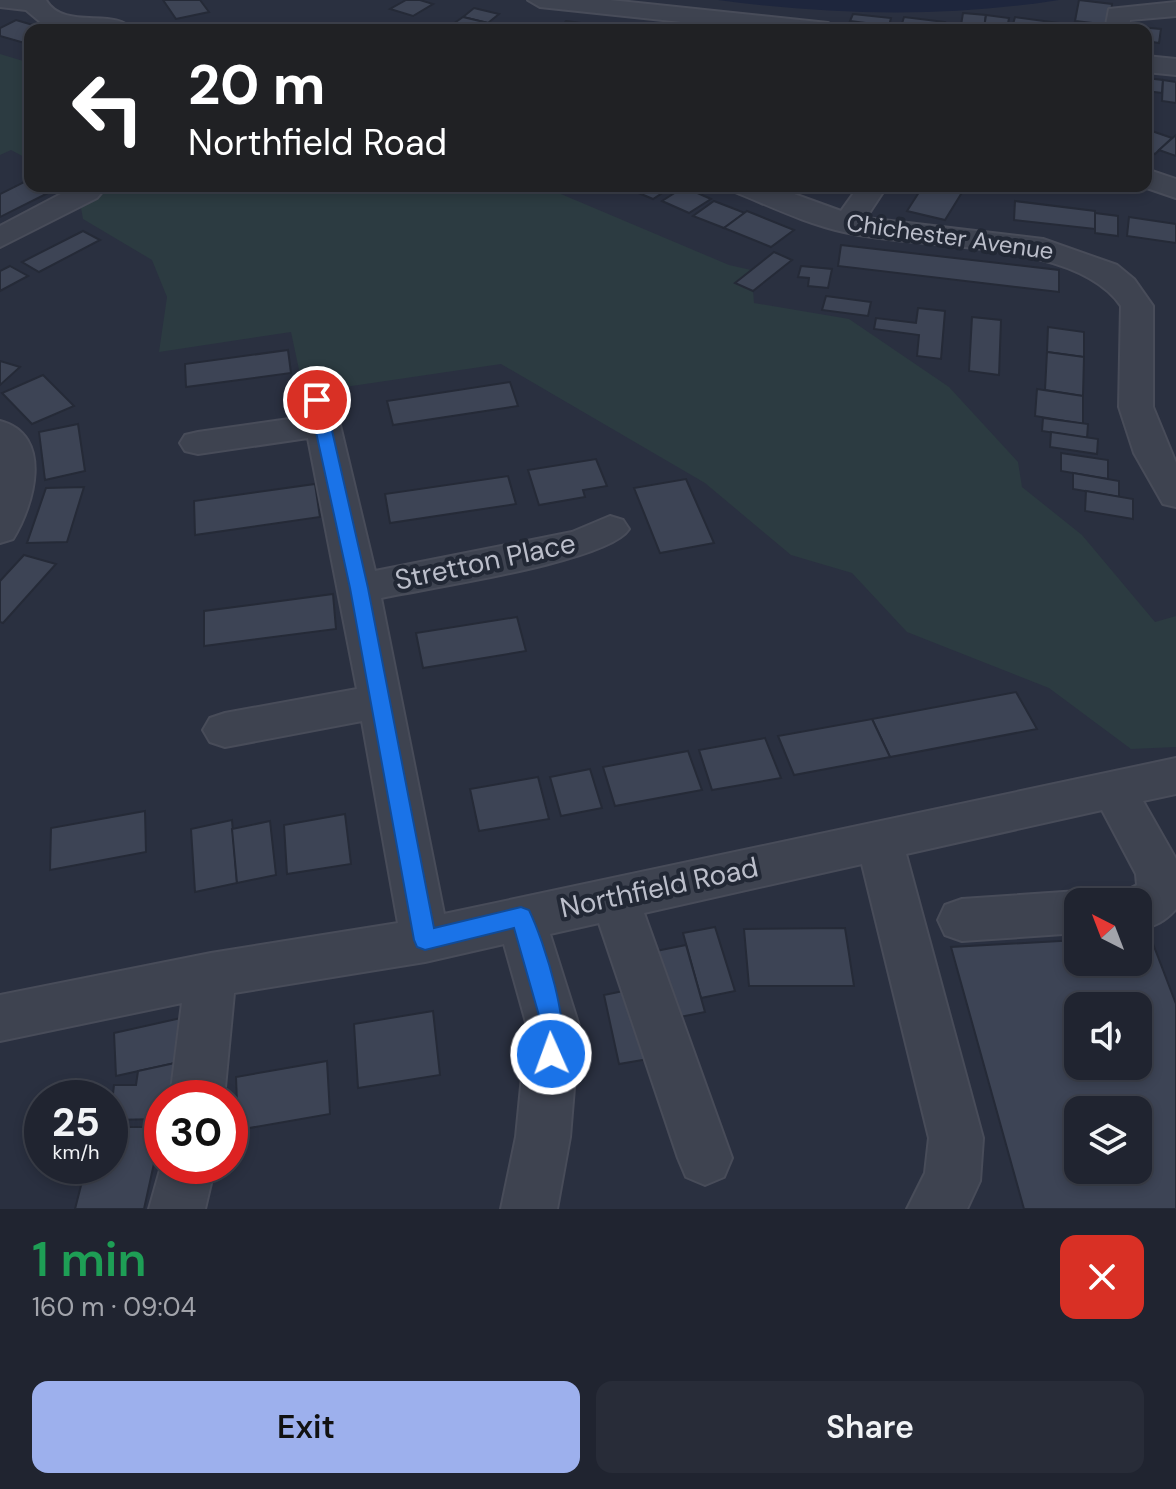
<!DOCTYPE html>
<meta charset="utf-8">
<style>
body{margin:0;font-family:"DM Sans",sans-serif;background:#282c38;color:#f1f3f6;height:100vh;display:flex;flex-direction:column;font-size:30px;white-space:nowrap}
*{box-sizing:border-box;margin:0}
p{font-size:26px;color:#a2a4ab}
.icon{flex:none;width:44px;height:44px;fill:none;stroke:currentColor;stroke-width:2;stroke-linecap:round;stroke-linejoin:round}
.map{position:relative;height:1209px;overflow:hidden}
.details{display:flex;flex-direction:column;background:#202430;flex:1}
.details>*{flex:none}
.banner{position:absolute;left:24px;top:24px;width:1128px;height:168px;border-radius:16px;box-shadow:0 4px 12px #0003,0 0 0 2px #3d414c;background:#202124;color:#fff;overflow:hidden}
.needle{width:52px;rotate:318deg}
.tools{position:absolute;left:1064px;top:888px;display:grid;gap:16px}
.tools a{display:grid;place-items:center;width:88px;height:88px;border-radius:16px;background:#202430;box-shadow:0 4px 12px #0003,0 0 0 2px #3d414c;font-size:40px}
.speed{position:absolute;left:24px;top:1080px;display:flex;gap:16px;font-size:40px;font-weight:700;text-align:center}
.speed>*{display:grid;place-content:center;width:104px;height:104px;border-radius:50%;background:#202430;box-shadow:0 4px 12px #0003,0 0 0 2px #3d414c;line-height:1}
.speed small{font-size:20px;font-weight:400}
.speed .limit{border:12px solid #d22;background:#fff;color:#111}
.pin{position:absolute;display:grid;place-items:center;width:68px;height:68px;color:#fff;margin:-34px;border:4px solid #fff;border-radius:50%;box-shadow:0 2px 8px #0007}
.me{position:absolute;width:88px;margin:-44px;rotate:358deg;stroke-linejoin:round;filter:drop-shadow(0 0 6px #0008)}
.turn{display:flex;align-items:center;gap:28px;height:168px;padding:0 32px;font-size:36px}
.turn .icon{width:104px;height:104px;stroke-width:2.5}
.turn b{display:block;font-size:56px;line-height:68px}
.round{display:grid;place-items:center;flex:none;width:84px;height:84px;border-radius:16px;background:#282c38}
.head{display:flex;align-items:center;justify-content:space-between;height:136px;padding:0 32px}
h1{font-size:48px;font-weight:600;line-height:60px;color:#1e9e55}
.primary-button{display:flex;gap:16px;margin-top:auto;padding:16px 32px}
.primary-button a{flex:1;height:92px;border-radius:16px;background:#9db0ed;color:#111;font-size:32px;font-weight:600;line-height:92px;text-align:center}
.primary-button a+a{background:#282c38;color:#f1f3f6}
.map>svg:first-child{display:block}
.green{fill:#2c3b41}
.water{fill:#1e263d}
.building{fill:#3d4455;stroke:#252a37;stroke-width:2;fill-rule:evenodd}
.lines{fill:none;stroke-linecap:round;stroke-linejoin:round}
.minor-casing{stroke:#484c59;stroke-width:4}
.minor{fill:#3e4350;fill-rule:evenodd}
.route{fill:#1a73e8;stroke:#114b97;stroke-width:2}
.labels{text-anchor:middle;stroke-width:8;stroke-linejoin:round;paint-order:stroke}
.far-street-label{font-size:24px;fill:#bbbeca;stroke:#222835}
.street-label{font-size:28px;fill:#bbbeca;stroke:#222835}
</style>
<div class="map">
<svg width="1176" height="1209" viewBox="0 0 1176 1209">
<rect width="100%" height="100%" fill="#2a3040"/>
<g class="green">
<path d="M0 54 30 63V160L11 150 0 155Z"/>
<path d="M77 186H542L729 265 751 270 735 283 753 291 754 303 849 319 949 387 1018 462 1022 487 1082 535 1155 622 1176 616V747L1131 749 1049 688 907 632 852 573 791 555 705 483 501 364 304 393 291 332 159 352 167 297 152 260 83 219Z"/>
</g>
<path class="water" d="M718 0H1059C946 18 831 15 718 0Z"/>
<g class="building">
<path d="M163 0H200L209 12 176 19Z"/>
<path d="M406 0H420L433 4 413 16 390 9Z"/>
<path d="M1079 0 1112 4 1110 25 1075 21Z"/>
<path d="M474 8 499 14 488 23 463 17Z"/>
<path d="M963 13 986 15 984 28 961 25Z"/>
<path d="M853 14 891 18 889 26 850 21Z"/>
<path d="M986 15 1009 18 1007 30 984 28Z"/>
<path d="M463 17 488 23 479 30 453 24Z"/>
<path d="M904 17 945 22 943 30 901 27Z"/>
<path d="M1015 17 1059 23 1057 30 1012 28Z"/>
<path d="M16 20 50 30H30L28 44 0 36V28Z"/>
<path d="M566 21 596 25 593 30 561 28Z"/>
<path d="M1139 27 1161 29 1159 43 1146 41V30H1138Z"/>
<path d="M1146 78 1163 80 1162 93 1146 91Z"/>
<path d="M1163 80 1176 82V103L1162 101Z"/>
<path d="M1146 129 1172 138 1155 154 1146 151Z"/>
<path d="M1176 135V156L1159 150Z"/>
<path d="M30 179V186H62L0 217V194Z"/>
<path d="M622 186H673L653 199Z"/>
<path d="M923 186H966L945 220 907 211Z"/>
<path d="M684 187 711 199 689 213 662 201Z"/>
<path d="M714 201 745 213 724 228 693 216Z"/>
<path d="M1015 201 1095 211V229L1014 220Z"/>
<path d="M747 211 794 230 771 247 724 228Z"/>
<path d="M1095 213 1118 216V236L1095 233Z"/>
<path d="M1129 217 1176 224V243L1127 236Z"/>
<path d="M83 231 100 240 39 272 22 262Z"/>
<path d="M841 245 1059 270V292L838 266Z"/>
<path d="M774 252 792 260 753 291 735 283Z"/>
<path d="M10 266 28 276 0 291V271Z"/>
<path d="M801 266 832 269 828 288 808 286 809 278 798 277Z"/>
<path d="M826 296 871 302 868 316 822 310Z"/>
<path d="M918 308 945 311 941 359 917 356 919 335 874 329 876 318 916 323Z"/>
<path d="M972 317 1001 320 999 375 969 371Z"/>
<path d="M1048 327 1084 332V357L1047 352Z"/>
<path d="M288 350 291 373 186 387 185 364Z"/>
<path d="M1047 352 1084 357 1083 396 1045 390Z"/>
<path d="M0 361 20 367 0 385Z"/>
<path d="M43 375 74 406 32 424 2 393Z"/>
<path d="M510 382 518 406 393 425 387 401Z"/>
<path d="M1037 389 1083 396V424L1035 416Z"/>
<path d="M1043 418 1088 424 1087 438 1042 431Z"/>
<path d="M78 424 85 471 45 480 39 432Z"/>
<path d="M1051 432 1098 439 1097 454 1050 447Z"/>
<path d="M1061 453 1108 460V479L1061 471Z"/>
<path d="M596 459 607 486 583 490 585 497 539 505 528 470Z"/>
<path d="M1073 473 1119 481V497L1073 489Z"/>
<path d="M508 476 516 504 390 523 385 494Z"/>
<path d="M686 479 714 543 660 553 634 488Z"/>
<path d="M315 484 320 517 195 535 194 501Z"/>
<path d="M84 487 67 542 27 543 46 488Z"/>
<path d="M1086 491 1133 499V519L1085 511Z"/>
<path d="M24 555 56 564 3 623 0 622V581Z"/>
<path d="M333 594 336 629 204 646V611Z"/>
<path d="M517 617 526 651 423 668 416 633Z"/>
<path d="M1016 692 1037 729 890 757 872 719Z"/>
<path d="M872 719 890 757 794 775 778 736Z"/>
<path d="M765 738 781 778 712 790 699 750Z"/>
<path d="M688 751 702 790 615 806 603 767Z"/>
<path d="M590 769 602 808 561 816 550 777Z"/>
<path d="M538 777 549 819 479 831 470 789Z"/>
<path d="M145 811 146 852 50 870 51 828Z"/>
<path d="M345 814 351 864 287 874 284 825Z"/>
<path d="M232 820 237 883 195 892 191 829Z"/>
<path d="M270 821 276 875 237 883 232 829Z"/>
<path d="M715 927 735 991 701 998 683 933Z"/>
<path d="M845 928 854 986H749L744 929Z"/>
<path d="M1138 936H1150L1176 1004V1209H1024L951 947 1078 940V962H1138ZM1078 1006H1138V1066H1078ZM1078 1110H1138V1170H1078Z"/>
<path d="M686 945 705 1012 670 1019 651 952Z"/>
<path d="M643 987 660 1057 619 1064 604 995Z"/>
<path d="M433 1011 440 1075 358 1088 354 1024Z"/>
<path d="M181 1018 184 1061 116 1076 114 1033Z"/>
<path d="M184 1061 175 1098H162V1119L110 1120 114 1085H136L138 1071Z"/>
<path d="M327 1061 330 1114 238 1130 236 1077Z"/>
<path d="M110 1127H162L144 1209H75L86 1166H110Z"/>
</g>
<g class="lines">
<g class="minor-casing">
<g id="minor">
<path d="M0 0H46C63 31 117 7 132 30L54 28 45 26 26 10 0 7Z"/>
<path d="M528 0H610L828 23 840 30H757L540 7Z"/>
<path d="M1176 2V16L1130 20 1129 30H1105L1109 9Z"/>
<path d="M1146 56 1176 59V75L1146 72Z"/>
<path d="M1146 169 1176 179V198L1141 186H1146Z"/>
<path d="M76 186H97L102 192 97 198 0 247V226Z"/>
<path d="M731 186H772L841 211 859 186H887L866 218 1043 239 1117 265 1134 279 1153 306V407L1176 463V507L1163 504 1134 453 1119 407 1121 306C1075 239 921 250 844 232 807 224 770 206 735 192Z"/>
<path d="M317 389 329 392 334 400 375 571 572 532 610 516 623 520 629 529C609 562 426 588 381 598L444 914 1176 758V794L1143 801 1176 859V909C1165 921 1155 927 1138 929V902H1117L1121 893 1137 885 1136 874 1102 810 906 854 983 1138 980 1181 967 1209H907L925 1173 929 1138 862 864 644 913 732 1158 724 1177 705 1185 686 1177 678 1158 599 923 550 934 579 1026 570 1137 557 1209H501L516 1137 527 1026 504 944 425 962 234 993 224 1098H170L182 1003 0 1041V995L211 953 398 923 362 721 225 747 210 742 203 730 210 718 225 713 357 689 308 438 198 454 185 451 180 443 185 435 198 432 303 417 300 400 305 392Z"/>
<path d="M0 421C54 435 34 505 13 539L0 543Z"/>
<path d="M1078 891 1095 897 1097 902H1078V933L962 941 945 935 938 920 945 905 962 899Z"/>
<path d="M162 1163V1166H215L205 1209H149Z"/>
</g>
</g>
<use href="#minor" class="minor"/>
</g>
<path class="route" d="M317 395 325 400 368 588 434 928 521 907 529 910C544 941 573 1031 559 1061L551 1065 543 1061 539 1054 542 1026 514 928 425 950 417 947 414 940 350 588 309 400Z"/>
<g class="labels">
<g class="far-street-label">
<text transform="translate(950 237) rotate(8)" y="8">Chichester Avenue</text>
</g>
<g class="street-label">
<text transform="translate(485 561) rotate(-12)" y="10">Stretton Place</text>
<text transform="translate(659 887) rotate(-12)" y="10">Northfield Road</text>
</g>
</g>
</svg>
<div class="tools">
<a><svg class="needle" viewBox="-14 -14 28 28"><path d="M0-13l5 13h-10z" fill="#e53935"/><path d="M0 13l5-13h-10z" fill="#a2a4ab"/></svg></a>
<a><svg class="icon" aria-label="sound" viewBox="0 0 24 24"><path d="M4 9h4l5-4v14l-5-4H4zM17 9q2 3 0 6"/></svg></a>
<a><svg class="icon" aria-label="layers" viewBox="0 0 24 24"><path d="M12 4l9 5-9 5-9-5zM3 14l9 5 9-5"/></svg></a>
</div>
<div class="speed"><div>25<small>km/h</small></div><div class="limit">30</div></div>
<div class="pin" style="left:317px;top:400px;background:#d93025"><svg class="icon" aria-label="arrive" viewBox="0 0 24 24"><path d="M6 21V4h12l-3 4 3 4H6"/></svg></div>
<svg class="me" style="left:551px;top:1054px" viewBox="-20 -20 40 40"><circle r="17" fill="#1a73e8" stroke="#fff" stroke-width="3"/><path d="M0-11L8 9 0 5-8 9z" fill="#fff"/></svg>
<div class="banner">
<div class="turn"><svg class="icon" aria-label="left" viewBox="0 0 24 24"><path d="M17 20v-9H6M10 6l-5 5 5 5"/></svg><div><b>20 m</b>Northfield Road</div></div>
</div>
</div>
<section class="details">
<div class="head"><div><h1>1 min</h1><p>160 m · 09:04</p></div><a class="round" style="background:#d93025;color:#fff"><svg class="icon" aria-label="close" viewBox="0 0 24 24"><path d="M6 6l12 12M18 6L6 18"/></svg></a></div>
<div class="primary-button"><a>Exit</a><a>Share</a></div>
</section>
